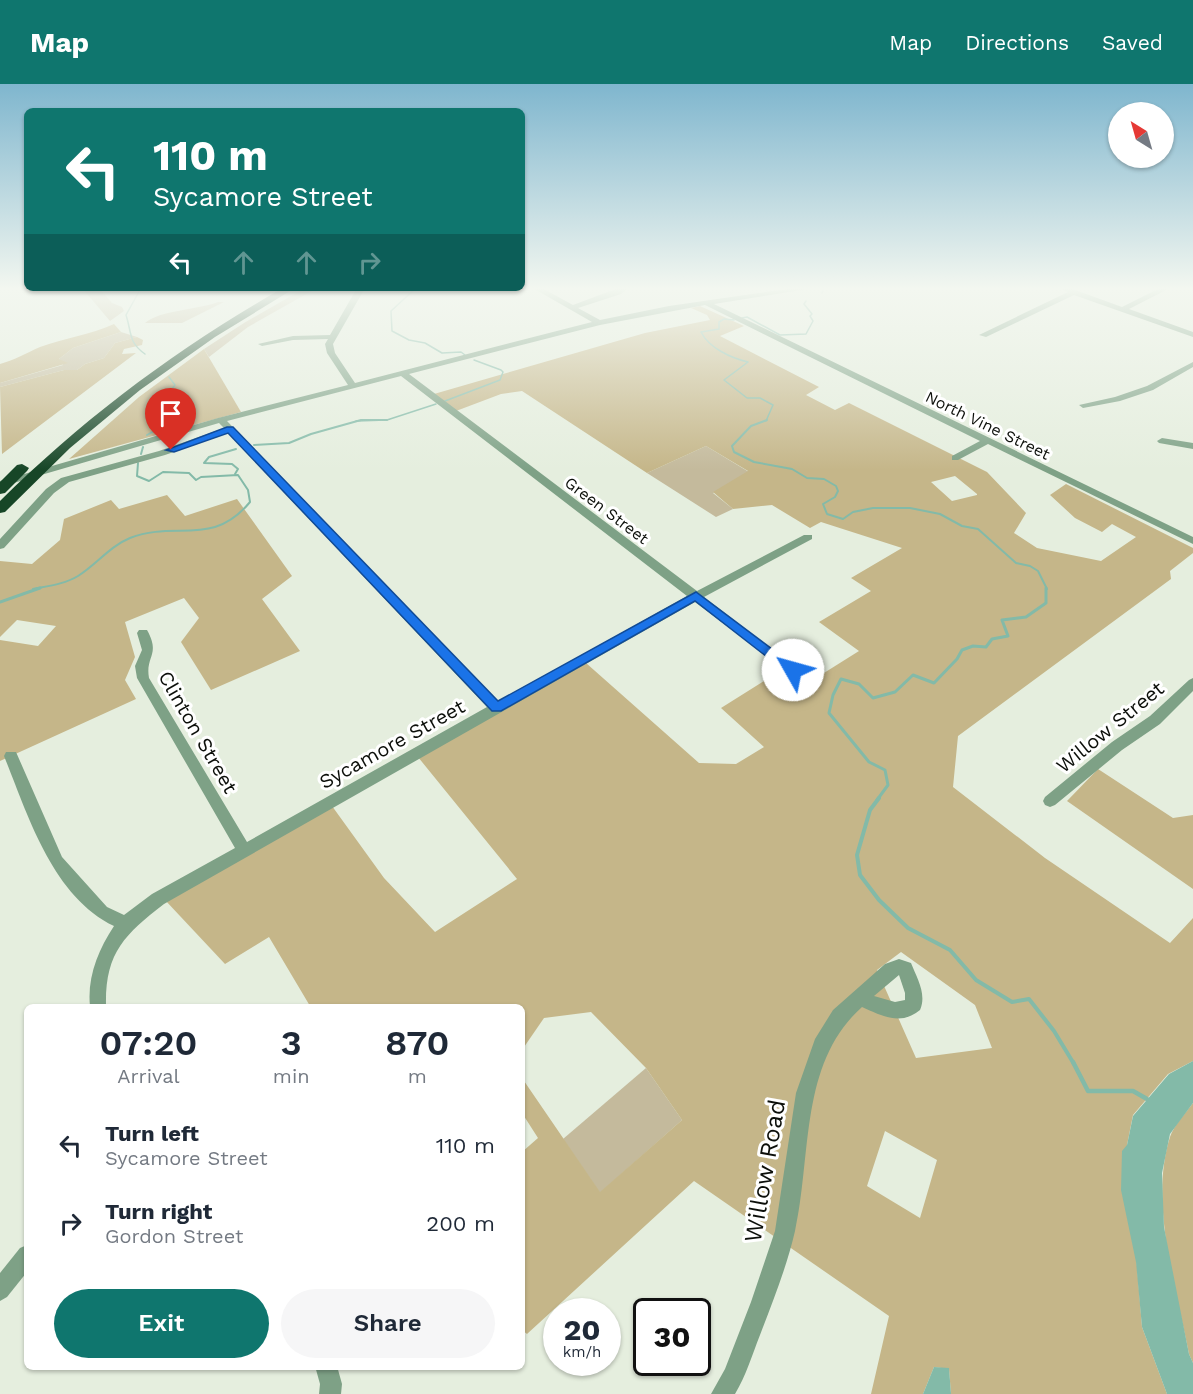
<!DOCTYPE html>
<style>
body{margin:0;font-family:"Work Sans",sans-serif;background:#f6f6f7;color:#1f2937;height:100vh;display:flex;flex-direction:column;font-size:22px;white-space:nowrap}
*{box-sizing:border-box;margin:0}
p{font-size:20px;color:#747a83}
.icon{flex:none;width:33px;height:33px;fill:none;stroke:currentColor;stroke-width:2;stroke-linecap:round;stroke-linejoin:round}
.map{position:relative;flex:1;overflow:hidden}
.sheet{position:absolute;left:24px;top:920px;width:501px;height:366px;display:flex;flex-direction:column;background:#fff;border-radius:9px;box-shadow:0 2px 4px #0004}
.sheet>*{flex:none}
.banner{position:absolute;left:24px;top:24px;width:501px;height:183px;border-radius:9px;box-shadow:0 2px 4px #0004;background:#0f766e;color:#fff;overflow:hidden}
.needle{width:39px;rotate:323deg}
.buttons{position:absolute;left:1108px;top:18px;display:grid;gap:12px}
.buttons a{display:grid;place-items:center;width:66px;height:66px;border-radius:50%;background:#fff;box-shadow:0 2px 4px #0004;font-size:30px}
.speed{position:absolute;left:543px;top:1214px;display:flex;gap:12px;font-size:30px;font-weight:700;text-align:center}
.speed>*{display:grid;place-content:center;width:78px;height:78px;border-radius:50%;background:#fff;box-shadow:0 2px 4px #0004;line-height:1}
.speed small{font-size:15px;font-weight:400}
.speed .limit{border:3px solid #111;border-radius:9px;background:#fff;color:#111}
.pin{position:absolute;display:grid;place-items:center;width:51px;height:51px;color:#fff;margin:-62px -26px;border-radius:50% 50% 50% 0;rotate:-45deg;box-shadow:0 0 6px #0007}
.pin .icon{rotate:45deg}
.me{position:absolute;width:66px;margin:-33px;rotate:308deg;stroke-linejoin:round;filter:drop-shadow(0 0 4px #0008)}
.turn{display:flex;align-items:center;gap:21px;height:126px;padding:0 30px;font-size:27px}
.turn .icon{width:78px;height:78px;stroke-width:2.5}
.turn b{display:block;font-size:42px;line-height:51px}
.lanes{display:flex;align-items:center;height:57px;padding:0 30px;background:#0003;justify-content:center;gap:30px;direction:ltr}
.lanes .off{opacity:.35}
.eta{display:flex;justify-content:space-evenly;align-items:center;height:102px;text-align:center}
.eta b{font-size:36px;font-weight:600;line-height:42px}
.cta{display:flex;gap:12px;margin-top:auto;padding:12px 30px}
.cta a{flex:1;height:69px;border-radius:36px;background:#0f766e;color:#fff;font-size:24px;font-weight:600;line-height:69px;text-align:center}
.cta a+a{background:#f6f6f7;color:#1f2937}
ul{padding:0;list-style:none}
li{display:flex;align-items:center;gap:18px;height:78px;padding:0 30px}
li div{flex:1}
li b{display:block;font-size:22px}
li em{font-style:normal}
header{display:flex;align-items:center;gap:36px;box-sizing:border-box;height:84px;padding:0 30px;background:#0f766e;color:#fff}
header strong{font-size:28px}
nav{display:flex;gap:33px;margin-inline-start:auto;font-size:21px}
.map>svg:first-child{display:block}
.green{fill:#c4ba9c}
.forest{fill:#c5b689;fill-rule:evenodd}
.water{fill:#83baa8}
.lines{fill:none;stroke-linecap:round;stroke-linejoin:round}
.stream-far4{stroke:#83baa8;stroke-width:1.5}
.stream-far3{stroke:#83baa8;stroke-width:2}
.stream-far2{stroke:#83baa8;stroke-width:3}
.stream-far1{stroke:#83baa8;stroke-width:4}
.stream{stroke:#83baa8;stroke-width:4.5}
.minor{fill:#7ea186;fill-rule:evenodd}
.highway{fill:#174627;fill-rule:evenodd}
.route{fill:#1a73e8;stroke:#114b97;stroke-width:1.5}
.labels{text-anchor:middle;stroke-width:6;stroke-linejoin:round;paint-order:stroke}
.far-street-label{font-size:16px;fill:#0c0f0a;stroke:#fff}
.street-label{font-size:20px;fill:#0c0f0a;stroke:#fff}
.near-street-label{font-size:24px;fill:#0c0f0a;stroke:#fff}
</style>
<header>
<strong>Map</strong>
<nav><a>Map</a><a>Directions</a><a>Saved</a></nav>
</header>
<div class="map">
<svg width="1193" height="1310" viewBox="0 0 1193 1310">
<rect width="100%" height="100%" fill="#e5eede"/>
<g class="green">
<path d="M82 204H99L112 219 122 223 124 227 110 237Z"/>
<path d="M305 204H317L248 243 209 273 204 265 244 239Z"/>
<path d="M218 218H224L182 239H145C160 226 197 226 218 218Z"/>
<path d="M121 248 137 253 115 259 104 274 85 280 77 286H64L0 303V299L63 281 59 275 73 264Z"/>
<path d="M706 362 749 388 713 409 733 425 716 433 647 389Z"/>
<path d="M646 984 682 1036 600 1109 563 1055Z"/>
</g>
<g class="forest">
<path d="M700 222 744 242 720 252 819 303 806 311 835 326 849 319 987 388 1026 429 1014 449 1037 464 1101 477 1136 453 1112 440 1102 448 1075 434 1050 411 1066 400 1193 464V469L1170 487 1171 495 958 652 953 703 1045 774 1170 859 1193 834V977L1168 990 1133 1031 1127 1061 1142 1243 1167 1310H951L949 1285 934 1283 923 1310H871L889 1232 694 1097 527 1250 522 1246V1068L538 1054 522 1029V994L600 1108 682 1036 646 984 591 928 544 934 522 966V922H310L269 853 225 880 165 816 332 722 384 794 435 848 517 795 418 673 586 579 699 679 736 680 764 663 721 624 775 590 808 599 859 567 819 538 871 507 851 494 902 464 821 438 810 444 772 421 733 425 713 408 748 387 706 362 647 389 522 307 501 310 456 327 434 310 645 249 710 236 707 231 691 224ZM955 392 977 410V411L952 417 931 398ZM901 868 975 921 992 964 916 974 877 886ZM885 1047 937 1076 920 1134 867 1102Z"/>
<path d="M114 240 121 248 73 264 59 275 68 279 0 299V280C15 276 26 269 40 263 64 254 90 251 114 240Z"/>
<path d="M137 253 143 256 142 261 124 265 122 270 136 269 2 370 0 303 64 286H77L85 280 104 274 115 259Z"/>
<path d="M204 265 241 328 69 375 139 313Z"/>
<path d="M167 411 185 432 237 415 292 492 262 515 300 567 211 606 181 558 199 534 184 514 125 538 135 573 125 596 136 615 0 677V556L38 562 56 542 17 536 0 553V477L32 480 60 456 64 435 111 416 119 425Z"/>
<path d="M1098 685 1173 734 1193 731V805L1067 717Z"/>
<path d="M1193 1019V1279L1189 1270C1176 1203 1149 1119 1170 1053 1174 1041 1186 1029 1193 1019Z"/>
</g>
<g class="water">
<path d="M1193 977V1019L1170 1050 1162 1089 1164 1143 1189 1270 1193 1279V1310H1167L1142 1243 1136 1178 1121 1106 1122 1067 1127 1061 1133 1032 1169 990Z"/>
<path d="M934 1283 949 1284 951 1310H923Z"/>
</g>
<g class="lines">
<g class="stream-far4">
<path d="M141 204 126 231C132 249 128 258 145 270"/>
<path d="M416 204 391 227 392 247 409 256 425 259 442 269 461 268 465 271"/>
<path d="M822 209 824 204"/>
<path d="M742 234 747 233 780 251 806 250 813 237 810 232 812 230 804 220 806 217"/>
<path d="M734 236 724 235 719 238V245L701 248C709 264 731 274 748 278L724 296 747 314H760L773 321 766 337"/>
<path d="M169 293 175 301 167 311 175 318 168 325 189 327 171 337"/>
<path d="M445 317 500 296 503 288 501 286 474 276"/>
<path d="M356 337 387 336 436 320"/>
</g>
<g class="stream-far3">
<path d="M767 336 751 342 732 362 734 368 754 378 792 385 807 394 824 395 836 402 838 407 835 413 823 420 827 430 843 435 853 428 873 424H910L940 430 962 442 978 445 1016 479 1030 482 1038 487 1047 505"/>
<path d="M147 351 173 336"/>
<path d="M254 361 289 359 311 350 361 336H387"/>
<path d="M141 370 143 363"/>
<path d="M235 390 238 385 232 380 204 379 209 373 236 365"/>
<path d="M33 505C48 502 65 500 78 492 96 481 110 462 130 454 176 436 212 464 250 418L248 406 238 391 201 393 196 396 189 389 163 388 149 397 137 392 138 379"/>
</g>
<g class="stream-far2">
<path d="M0 518 40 504"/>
<path d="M877 716 888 701 885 686 869 678 829 629 833 611 841 595 859 600 873 614 895 608 913 591 934 599 957 575 962 566 973 562 986 563 992 555 1008 552 1002 536 1026 533 1046 519V504"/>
</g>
<path class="stream-far1" d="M879 714 870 726 857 771 860 791 879 816 908 844 950 866 976 896 1012 918 1029 915 1054 947 1074 980"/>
<path class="stream" d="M1073 978 1088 1007H1133L1147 1015"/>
<g class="minor">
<path d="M531 203H540L573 221 621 203H630L621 210 578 224 600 236 669 222 801 203H821L714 220 1193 453V460L988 360 958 376H952V372L980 357 705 221 600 241 409 290 697 507 804 451H812V455L704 513 799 586 797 589H789L695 518 164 820C124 851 105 869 106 922H90C87 894 98 866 114 842 52 812 28 731 4 672L6 668H16L62 773 107 823 124 831 152 810 235 764 137 594 135 582 142 566 137 549 139 546H147C161 571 145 572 149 594L247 758 487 623 228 349 165 371 69 398 54 409 4 464 0 465V455L46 405 61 394 159 367 224 344 219 339 0 403V397L218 334 348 301 327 269 325 260 328 255 293 256 262 262 258 260 293 252 330 251 357 204H365L333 260 335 269 355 299 592 238ZM401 292 687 512 498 618 227 337Z"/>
<path d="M1056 203H1067L1122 223 1162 203H1172L1129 225 1193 248V253L1074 211 986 253 979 251 1068 208Z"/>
<path d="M1193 278V283L1153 306 1120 317 1083 324 1079 321 1115 313 1147 302Z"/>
<path d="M1162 354 1193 359V365L1159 359 1157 357Z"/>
<path d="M1193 594V607L1160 640 1122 666 1055 721 1050 723 1045 721 1043 717 1045 713 1112 658 1150 632 1189 596Z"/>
<path d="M899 875 911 879C917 894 927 910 920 926 901 942 882 932 862 923 799 979 812 1071 795 1147 787 1182 773 1217 760 1251 752 1271 746 1292 735 1310H711L725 1285 751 1218 775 1147 796 1009 815 955 833 926 885 880ZM899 891 905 909V916L895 918 874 912Z"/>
<path d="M27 1161V1188L7 1213 0 1217V1189L20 1164Z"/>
<path d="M315 1282H337L342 1300 341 1310H319L320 1300Z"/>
</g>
<g class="highway">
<path d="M283 204H295L215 253 140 306 70 364 5 428 0 429V417C85 333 179 263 283 204Z"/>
<path d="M22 380 29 384 27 387 5 409 0 410V398L17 381Z"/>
</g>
</g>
<linearGradient id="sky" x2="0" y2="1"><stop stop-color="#7fb6ce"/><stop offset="0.53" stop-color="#f3f7f0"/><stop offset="1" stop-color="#f3f7f0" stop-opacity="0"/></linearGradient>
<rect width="1193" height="386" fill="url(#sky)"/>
<path class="route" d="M227 343H233L498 617 696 508 800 586 793 591 789 590 695 517 501 627H492L228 349 174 368 166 366Z"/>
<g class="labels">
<g class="far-street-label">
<text transform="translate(988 341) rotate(26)" y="6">North Vine Street</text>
<text transform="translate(607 426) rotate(37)" y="6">Green Street</text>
</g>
<g class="street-label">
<text transform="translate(1110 643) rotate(-39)" y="7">Willow Street</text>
<text transform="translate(198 648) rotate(60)" y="7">Clinton Street</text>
<text transform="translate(392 660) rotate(-29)" y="7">Sycamore Street</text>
</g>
<g class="near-street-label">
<text transform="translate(765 1087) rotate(-80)" y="8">Willow Road</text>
</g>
</g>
</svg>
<div class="buttons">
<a><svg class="needle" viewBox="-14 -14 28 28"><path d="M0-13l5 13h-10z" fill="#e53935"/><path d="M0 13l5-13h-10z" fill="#747a83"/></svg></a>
</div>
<div class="speed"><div>20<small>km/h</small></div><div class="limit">30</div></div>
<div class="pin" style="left:171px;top:366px;background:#d93025"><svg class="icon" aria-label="arrive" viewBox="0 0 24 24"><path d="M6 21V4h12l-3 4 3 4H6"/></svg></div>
<svg class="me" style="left:793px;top:586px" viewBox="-20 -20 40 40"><circle r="19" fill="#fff"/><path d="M0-13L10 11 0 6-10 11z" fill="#1a73e8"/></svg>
<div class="banner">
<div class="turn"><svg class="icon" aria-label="left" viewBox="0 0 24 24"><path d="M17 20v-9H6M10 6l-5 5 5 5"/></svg><div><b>110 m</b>Sycamore Street</div></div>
<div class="lanes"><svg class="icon" aria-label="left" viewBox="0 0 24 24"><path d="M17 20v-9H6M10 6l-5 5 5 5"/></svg><svg class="icon off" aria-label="ahead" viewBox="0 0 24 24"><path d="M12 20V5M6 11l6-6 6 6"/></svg><svg class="icon off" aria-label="ahead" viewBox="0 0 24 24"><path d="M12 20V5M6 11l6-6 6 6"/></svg><svg class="icon off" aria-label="right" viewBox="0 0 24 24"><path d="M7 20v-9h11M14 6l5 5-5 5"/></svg></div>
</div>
<section class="sheet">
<div class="eta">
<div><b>07:20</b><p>Arrival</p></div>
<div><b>3</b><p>min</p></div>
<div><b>870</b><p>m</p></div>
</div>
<ul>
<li><svg class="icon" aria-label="left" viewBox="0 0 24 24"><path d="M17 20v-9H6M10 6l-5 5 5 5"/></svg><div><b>Turn left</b><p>Sycamore Street</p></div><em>110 m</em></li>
<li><svg class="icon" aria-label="right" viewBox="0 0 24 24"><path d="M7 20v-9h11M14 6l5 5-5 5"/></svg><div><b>Turn right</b><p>Gordon Street</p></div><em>200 m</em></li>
</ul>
<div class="cta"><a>Exit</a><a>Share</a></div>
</section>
</div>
